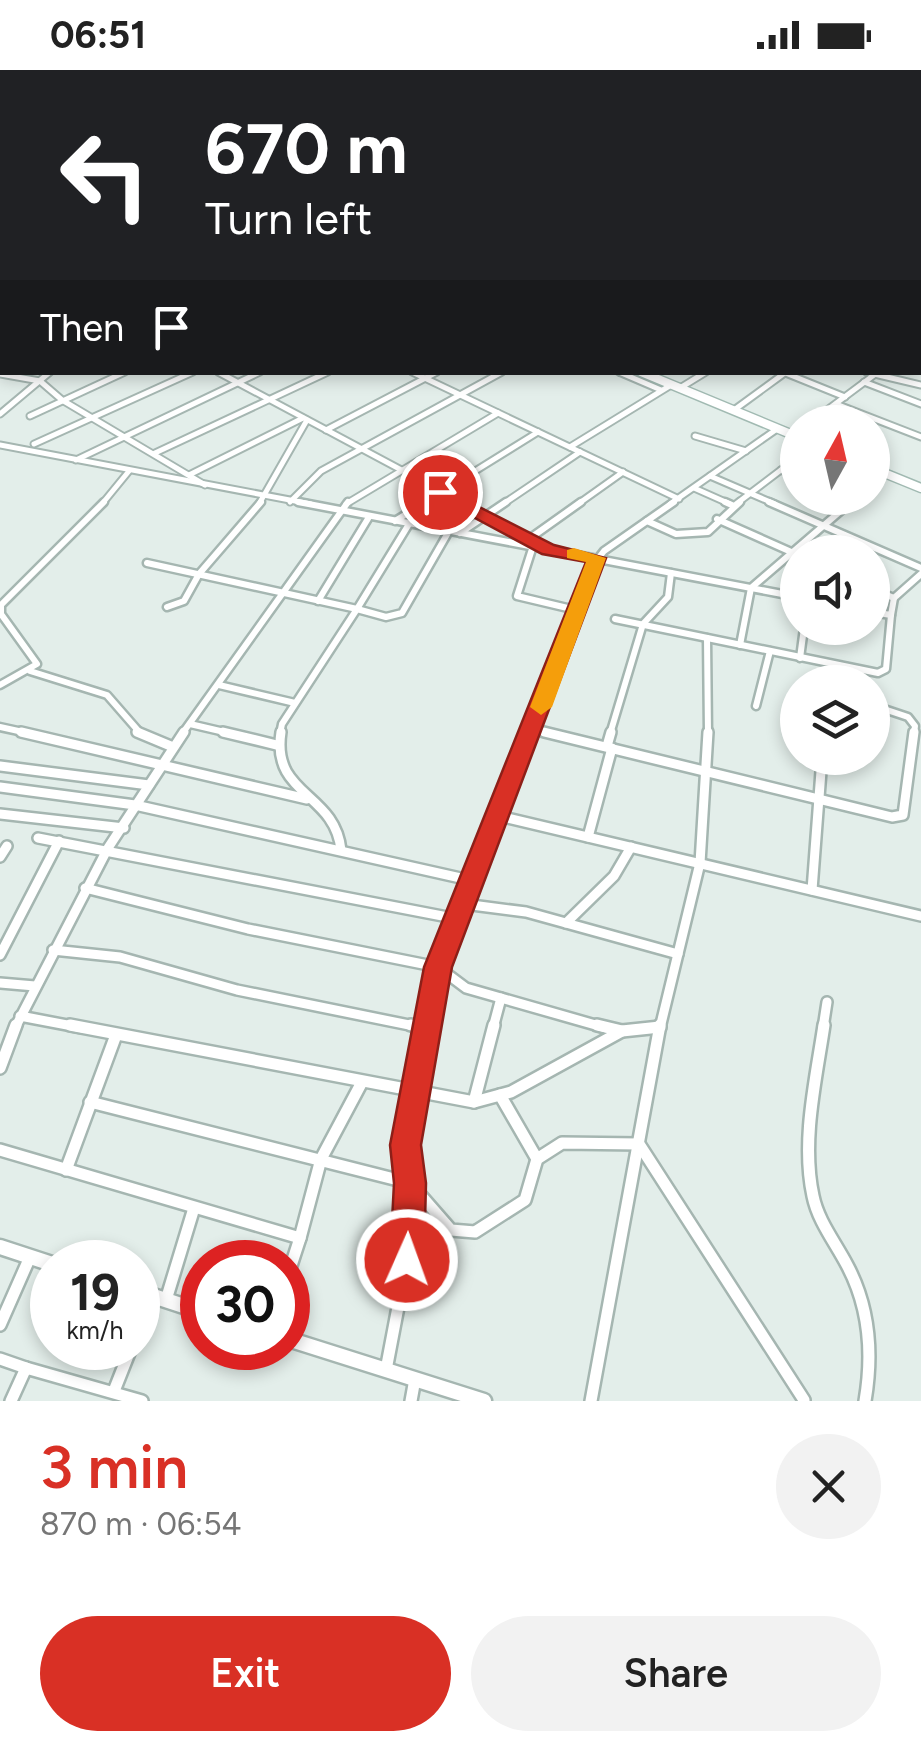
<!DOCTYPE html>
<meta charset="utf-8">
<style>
body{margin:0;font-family:Figtree,sans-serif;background:#f2f2f2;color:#222;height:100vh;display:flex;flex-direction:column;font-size:38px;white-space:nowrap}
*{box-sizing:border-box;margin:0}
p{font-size:32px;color:#767676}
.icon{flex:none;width:55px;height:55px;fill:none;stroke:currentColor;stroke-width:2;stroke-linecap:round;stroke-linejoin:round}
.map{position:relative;height:1331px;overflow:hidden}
.panel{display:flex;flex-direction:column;background:#fff;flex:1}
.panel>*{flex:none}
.banner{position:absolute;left:0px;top:0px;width:922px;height:305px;box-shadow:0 5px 15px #0003;background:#202124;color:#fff;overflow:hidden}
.needle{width:65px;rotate:8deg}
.fabs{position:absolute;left:780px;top:335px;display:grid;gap:20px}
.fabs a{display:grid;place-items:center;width:110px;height:110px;border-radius:50%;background:#fff;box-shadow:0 5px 15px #0003;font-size:50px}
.speed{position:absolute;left:30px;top:1170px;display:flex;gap:20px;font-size:50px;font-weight:700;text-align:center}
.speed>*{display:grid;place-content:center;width:130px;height:130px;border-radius:50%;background:#fff;box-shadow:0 5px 15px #0003;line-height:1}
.speed small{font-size:25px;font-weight:400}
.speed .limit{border:15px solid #d22;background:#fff;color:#111}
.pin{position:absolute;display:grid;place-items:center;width:85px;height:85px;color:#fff;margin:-42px;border:5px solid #fff;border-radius:50%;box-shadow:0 2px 10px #0007}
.me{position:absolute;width:110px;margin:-55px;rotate:2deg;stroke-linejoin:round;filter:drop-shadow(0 0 8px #0008)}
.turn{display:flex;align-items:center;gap:35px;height:210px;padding:0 40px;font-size:45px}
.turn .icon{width:130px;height:130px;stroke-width:2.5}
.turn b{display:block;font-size:70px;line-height:85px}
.then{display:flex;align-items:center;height:95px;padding:0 40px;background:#0003;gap:20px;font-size:38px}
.round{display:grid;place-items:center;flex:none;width:105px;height:105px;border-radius:52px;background:#f2f2f2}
.summary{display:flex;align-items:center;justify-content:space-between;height:170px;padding:0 40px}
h1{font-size:60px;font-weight:600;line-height:75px;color:#d93025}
.button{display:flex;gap:20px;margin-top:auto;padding:20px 40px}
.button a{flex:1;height:115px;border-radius:60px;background:#d93025;color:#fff;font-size:40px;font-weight:600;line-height:115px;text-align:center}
.button a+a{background:#f2f2f2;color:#222}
.status{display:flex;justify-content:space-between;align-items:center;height:70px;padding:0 50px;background:#fff;direction:ltr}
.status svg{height:28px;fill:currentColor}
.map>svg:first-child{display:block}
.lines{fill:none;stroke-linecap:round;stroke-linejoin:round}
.minor-far4-casing{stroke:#a5b6b1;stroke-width:6}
.minor-far3-casing{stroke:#a5b6b1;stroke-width:9}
.minor-far2-casing{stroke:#a5b6b1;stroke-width:11}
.minor-far1-casing{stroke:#a5b6b1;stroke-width:14}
.minor-casing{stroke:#a5b6b1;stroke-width:16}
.tertiary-casing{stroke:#a5b6b1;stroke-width:19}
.secondary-casing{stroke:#a1bab2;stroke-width:11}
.primary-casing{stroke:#c1cac8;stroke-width:6}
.minor-far4{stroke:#fff;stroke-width:4}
.minor-far3{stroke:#fff;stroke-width:5}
.minor-far2{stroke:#fff;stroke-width:6}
.minor-far1{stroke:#fff;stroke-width:9}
.minor{stroke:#fff;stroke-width:11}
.tertiary{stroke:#fff;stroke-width:14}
.secondary{stroke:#fff;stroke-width:8}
.primary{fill:#66a598;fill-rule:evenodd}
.route{fill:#d93025;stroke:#8d1f18;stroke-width:2.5}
.slow{fill:#f59e0b}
</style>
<div class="status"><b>06:51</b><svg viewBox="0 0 49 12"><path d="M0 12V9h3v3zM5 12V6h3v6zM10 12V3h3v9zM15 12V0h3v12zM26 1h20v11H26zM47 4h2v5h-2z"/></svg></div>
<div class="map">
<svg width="921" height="1331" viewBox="0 0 921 1331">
<rect width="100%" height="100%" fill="#e3eeea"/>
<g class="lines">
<g class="minor-far4-casing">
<g id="minor-far4">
<path d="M115 0 123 2"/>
<path d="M238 0 248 2"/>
<path d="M267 0 277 2"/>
<path d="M298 0 308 2"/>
<path d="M330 0 340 2"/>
<path d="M479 0 530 2"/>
<path d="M705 0 733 1"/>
<path d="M149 2 158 0"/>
<path d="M201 2 211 0"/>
<path d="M221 2 229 0"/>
<path d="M349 2 356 0"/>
<path d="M392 2 399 0"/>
<path d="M433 2 441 0"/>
<path d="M588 2 594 0"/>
</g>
</g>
<g class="minor-far3-casing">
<g id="minor-far3">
<path d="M218 302 465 434"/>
<path d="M412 302 679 429"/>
<path d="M619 302 661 320"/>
<path d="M783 302 845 327"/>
<path d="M866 302 921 315"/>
<path d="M0 304 40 311 62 330 205 415"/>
<path d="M864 312 921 334"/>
<path d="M680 318 706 302"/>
<path d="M836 334 921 367"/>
<path d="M734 340 786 302"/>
<path d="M0 344 50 302"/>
<path d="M30 346 125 302"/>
<path d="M811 352 878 302"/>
<path d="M326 360 437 302"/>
<path d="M695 366 746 381"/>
<path d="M34 374 193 302"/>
<path d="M0 375 311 434"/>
<path d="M570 377 671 315"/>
<path d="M155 383 328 302"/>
<path d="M76 390 260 302"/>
<path d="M781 400 798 407"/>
<path d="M189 405 303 348"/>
<path d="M710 406 775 434"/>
<path d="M872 412 884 403"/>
<path d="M694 418 730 434"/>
<path d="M290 432 321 401 502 302"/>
<path d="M102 434 129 401"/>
<path d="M259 434 307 350"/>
<path d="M346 434 498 343"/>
<path d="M422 434 538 362"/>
<path d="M503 434 580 382"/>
<path d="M578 434 623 402"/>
<path d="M670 434 777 359"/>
<path d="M736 434 798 387"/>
<path d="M848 434 855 428"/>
</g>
</g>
<g class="minor-far2-casing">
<g id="minor-far2">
<path d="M298 432 798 527"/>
<path d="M460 432 541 475"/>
<path d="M725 432 734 436"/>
<path d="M769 432 921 498"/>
<path d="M717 449 798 485"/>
<path d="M395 451 426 432"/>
<path d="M647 451 676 464 708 462 740 432"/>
<path d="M460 463 506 432"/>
<path d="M529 469 581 432"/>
<path d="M533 476 517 526 576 540"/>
<path d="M147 493 357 539 409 454"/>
<path d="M872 519 894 528"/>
<path d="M318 531 369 447"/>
<path d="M167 537 184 531 199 504 261 432"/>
<path d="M872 542 891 545 894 528 921 504"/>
<path d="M615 549 878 603 886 599 891 545"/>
<path d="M707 568 708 664"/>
<path d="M740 575 751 518 851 432"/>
<path d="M800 588 804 558"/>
<path d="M30 601 107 625 141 664"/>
<path d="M834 612 837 596"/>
<path d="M0 615 37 594 1 544V535L104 432"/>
<path d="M219 615 295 633"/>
<path d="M872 635 908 647 915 656 914 664"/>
<path d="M756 636 770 581"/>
<path d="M190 654 233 664"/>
<path d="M0 657 32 664"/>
<path d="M532 659 554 664"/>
<path d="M182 664 348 432"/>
<path d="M280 664 282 654 357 539 386 547 402 543 449 461"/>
<path d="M527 664 590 499 604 481 674 432"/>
<path d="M610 664 643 554 668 527 671 503"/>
</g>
</g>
<g class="minor-far1-casing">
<g id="minor-far1">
<path d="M21 662 307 729"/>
<path d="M137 662 173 677"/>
<path d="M223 662 277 675"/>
<path d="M281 662C271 726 335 722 341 780"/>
<path d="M544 662 892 747 903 745 914 662"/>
<path d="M607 676 611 662"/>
<path d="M0 696 149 715"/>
<path d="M0 717 135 735 474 811"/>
<path d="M0 744 124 758"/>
<path d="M499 746 921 846"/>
<path d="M588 767 612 678"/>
<path d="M38 768 458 849"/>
<path d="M0 787 7 776"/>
<path d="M85 818 248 859 438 897 466 918 606 958"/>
<path d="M812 820 822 688"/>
<path d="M464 834 526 842 678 884"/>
<path d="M566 853 614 806 631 777"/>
<path d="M53 880 120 887 237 920 424 958"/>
<path d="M0 885 59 771"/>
<path d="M0 913 35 916"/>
<path d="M20 946 83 958"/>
<path d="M15 958 108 778 184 662"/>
<path d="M425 958 438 897 528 662"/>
<path d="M493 958 501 928"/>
<path d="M651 958 660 957"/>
<path d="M660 958 700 793 708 662"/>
<path d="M823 958 827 932"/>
</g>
</g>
<g class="minor-casing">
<g id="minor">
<path d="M70 955 474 1032 511 1022 622 961"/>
<path d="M411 955 424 958"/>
<path d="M597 955 622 961 660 957"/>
<path d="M824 955C816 1009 801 1071 813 1126 818 1151 835 1172 847 1195 870 1238 873 1284 865 1331"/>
<path d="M0 998 16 955"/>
<path d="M500 1025 537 1089"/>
<path d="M90 1032 410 1113 451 1160 475 1162 525 1130 537 1089 562 1073 639 1074 804 1330"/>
<path d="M474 1032 494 955"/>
<path d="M0 1080 300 1168 288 1205"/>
<path d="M66 1100 116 965"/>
<path d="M300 1168 321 1089 362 1012"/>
<path d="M166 1230 194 1138"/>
<path d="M0 1255 30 1187"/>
<path d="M138 1262 150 1225"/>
<path d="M0 1289 26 1298"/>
<path d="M386 1300 407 1190 410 1113 406 1075 426 955"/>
<path d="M114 1321 131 1278"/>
<path d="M11 1331 26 1298 142 1331"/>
<path d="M411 1331 415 1309"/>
<path d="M591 1331 660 955"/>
</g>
</g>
<g class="tertiary-casing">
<g id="tertiary">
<path d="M0 1177 52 1194"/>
<path d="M138 1221 202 1242"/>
<path d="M288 1269 484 1331"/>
</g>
</g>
<g class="secondary-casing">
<g id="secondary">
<path d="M641 302 798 367"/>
<path d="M872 398 921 418"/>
</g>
</g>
<g class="primary-casing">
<rect id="primary" x="0" y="19" width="2" height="2"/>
</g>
<use href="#minor-far4" class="minor-far4"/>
<use href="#minor-far3" class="minor-far3"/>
<use href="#minor-far2" class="minor-far2"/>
<use href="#minor-far1" class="minor-far1"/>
<use href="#minor" class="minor"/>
<use href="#tertiary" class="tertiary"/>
<use href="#secondary" class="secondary"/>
<use href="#primary" class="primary"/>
</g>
<path class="route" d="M440 417 554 475 606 488 452 897 421 1075 426 1113 424 1190 419 1202 407 1207 395 1202 390 1190 394 1113 390 1075 424 897 586 492 542 484 434 426 431 422Z"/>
<path class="slow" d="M574 478 606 488 552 637 541 645 530 637 586 492 567 488V480Z"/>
</svg>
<div class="fabs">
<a><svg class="needle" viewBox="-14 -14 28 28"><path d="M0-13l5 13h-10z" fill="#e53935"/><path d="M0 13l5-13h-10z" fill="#767676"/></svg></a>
<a><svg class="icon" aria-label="sound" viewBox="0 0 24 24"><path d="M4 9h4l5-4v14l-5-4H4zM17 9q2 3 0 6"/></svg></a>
<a><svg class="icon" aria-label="layers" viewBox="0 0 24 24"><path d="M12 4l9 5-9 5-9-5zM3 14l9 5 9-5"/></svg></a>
</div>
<div class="speed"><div>19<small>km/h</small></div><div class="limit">30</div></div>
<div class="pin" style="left:440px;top:422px;background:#d93025"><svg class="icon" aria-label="arrive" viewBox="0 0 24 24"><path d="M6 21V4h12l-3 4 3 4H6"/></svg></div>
<svg class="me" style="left:407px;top:1190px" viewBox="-20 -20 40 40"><circle r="17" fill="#d93025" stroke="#fff" stroke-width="3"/><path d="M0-11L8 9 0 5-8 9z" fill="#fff"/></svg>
<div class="banner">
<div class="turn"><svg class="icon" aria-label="left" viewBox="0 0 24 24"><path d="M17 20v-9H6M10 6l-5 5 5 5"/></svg><div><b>670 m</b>Turn left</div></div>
<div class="then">Then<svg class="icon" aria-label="arrive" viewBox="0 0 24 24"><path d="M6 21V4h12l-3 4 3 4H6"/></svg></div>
</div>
</div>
<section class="panel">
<div class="summary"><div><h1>3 min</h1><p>870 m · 06:54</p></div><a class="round"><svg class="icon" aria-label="close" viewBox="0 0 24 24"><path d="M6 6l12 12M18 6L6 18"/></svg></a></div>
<div class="button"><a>Exit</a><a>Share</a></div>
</section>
